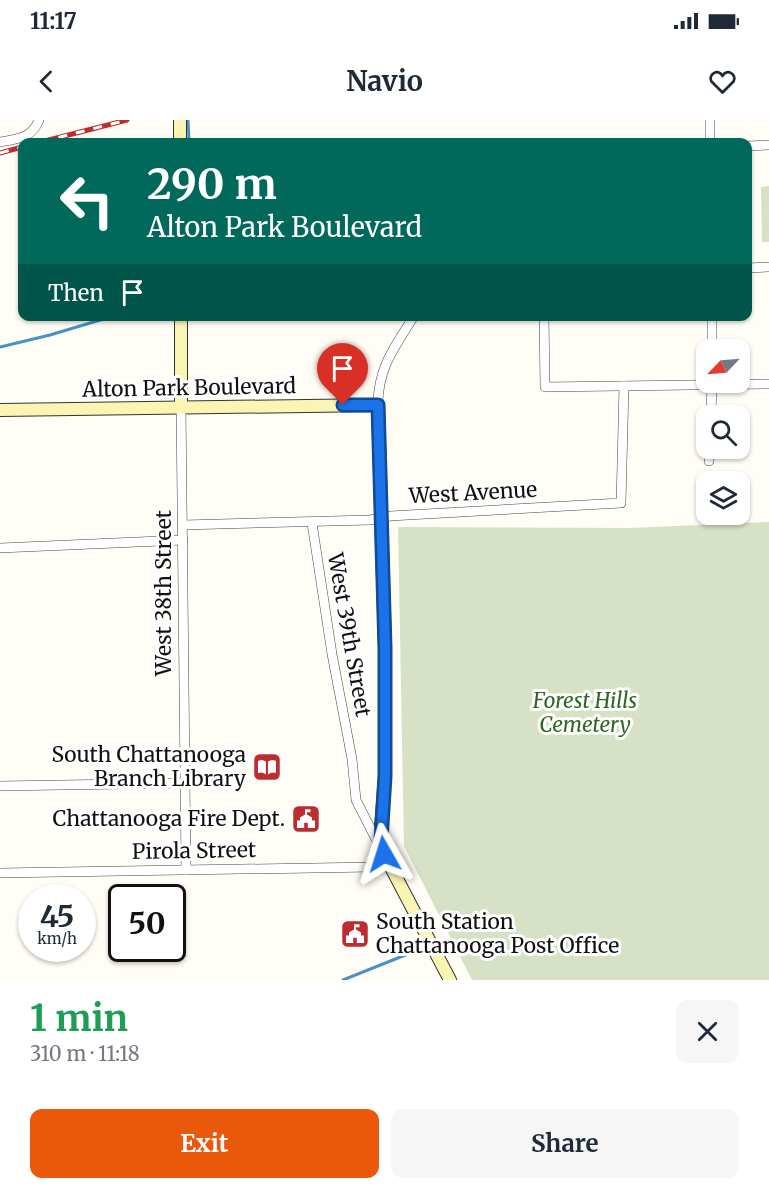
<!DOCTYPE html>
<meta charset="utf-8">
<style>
body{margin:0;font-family:Merriweather,serif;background:#f6f6f7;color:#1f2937;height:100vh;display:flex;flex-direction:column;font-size:22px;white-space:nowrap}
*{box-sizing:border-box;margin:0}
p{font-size:20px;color:#747a83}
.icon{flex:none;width:33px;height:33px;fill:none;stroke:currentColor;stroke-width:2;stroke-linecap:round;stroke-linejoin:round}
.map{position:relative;height:860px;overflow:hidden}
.panel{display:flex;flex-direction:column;background:#fff;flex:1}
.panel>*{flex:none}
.hud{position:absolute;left:18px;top:18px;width:734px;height:183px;border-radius:12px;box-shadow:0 2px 4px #0004;background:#00695c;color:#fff;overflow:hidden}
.needle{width:39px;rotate:245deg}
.buttons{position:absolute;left:696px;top:219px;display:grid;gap:12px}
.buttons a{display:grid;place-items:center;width:54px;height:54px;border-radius:12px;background:#fff;box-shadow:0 2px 4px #0004;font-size:30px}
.speed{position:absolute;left:18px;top:764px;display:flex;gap:12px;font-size:30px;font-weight:700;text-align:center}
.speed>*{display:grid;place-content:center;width:78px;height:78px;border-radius:50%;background:#fff;box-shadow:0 2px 4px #0004;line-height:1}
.speed small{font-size:15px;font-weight:400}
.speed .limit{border:3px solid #111;border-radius:9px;background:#fff;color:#111}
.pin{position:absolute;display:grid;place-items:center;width:51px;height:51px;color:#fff;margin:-62px -26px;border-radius:50% 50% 50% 0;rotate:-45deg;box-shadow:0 0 6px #0007}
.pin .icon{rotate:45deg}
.me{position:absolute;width:66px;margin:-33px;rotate:354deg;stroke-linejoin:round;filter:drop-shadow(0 0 4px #0008)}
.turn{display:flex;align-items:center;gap:21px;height:126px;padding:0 30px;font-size:27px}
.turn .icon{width:78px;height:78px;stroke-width:2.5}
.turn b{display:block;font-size:42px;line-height:51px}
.then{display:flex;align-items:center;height:57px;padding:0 30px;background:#0003;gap:12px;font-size:22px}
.round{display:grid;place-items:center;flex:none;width:63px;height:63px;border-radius:12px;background:#f6f6f7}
.headline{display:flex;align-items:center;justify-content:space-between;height:102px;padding:0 30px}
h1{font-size:36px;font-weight:700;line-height:45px;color:#1e9e55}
.primary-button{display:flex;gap:12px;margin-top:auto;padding:12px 30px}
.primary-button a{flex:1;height:69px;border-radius:12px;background:#ea580c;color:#fff;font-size:24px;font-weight:700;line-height:69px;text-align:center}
.primary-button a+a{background:#f6f6f7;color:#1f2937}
.status{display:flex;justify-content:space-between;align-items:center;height:42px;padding:0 30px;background:#fff;direction:ltr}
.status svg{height:16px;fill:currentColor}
header{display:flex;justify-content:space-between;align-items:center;height:78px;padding:0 30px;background:#fff;font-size:27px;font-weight:700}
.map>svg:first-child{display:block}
.cemetery{fill:#d7e1c5}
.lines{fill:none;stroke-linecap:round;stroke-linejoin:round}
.stream{stroke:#4591c8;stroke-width:3}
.minor-casing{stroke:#444;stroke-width:10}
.secondary-casing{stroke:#333;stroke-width:14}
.minor{stroke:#fff;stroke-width:9}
.secondary{stroke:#fbf5b3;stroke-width:12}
.rail-casing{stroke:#bc2d31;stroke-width:5}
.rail{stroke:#fff;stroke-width:3;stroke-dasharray:9;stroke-linecap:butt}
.route-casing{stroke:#114b97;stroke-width:15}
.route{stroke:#1a73e8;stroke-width:10}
.labels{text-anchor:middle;stroke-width:6;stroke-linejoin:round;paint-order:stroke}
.street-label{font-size:21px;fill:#111;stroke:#fff}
.park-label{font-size:21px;font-style:italic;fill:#2f6722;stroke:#fff}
.poi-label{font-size:21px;fill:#111;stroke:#fff;text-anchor:end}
</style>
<div class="status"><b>11:17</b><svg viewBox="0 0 49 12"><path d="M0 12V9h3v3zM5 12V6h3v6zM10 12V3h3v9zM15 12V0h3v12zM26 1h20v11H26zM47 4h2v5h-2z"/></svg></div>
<header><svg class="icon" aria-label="back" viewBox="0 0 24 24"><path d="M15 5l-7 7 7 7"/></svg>Navio<svg class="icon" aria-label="heart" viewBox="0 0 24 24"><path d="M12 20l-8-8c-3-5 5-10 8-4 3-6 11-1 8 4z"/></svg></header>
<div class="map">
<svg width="769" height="860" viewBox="0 0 769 860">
<rect width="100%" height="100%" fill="#fffdf5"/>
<g class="cemetery">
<path d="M769 66V122H762L761 67Z"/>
<path d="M769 402V860H472L404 726 398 407 630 408Z"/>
</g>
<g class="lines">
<g class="stream">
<path d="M188 0 189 21"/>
<path d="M0 227 50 215 107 198 131 196"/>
<path d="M343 860 413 832"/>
</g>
<g class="minor-casing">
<g id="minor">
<path d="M0 22C18 19 32 18 39 0"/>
<path d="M710 22V0"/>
<path d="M747 26 769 25"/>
<path d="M747 148 769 147"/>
<path d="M544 196 545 267 769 264"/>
<path d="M712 196V230"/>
<path d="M378 285C378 247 395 227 414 196"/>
<path d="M181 287 186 750"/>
<path d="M711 296 712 262"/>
<path d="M709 341 710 328"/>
<path d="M312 403 332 534 352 639 356 680 380 727"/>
<path d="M183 405 370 400 390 396 621 383 624 266"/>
<path d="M0 428 183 420"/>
<path d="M0 666 184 663"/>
<path d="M0 753 372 747 388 742"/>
</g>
</g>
<g class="secondary-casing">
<g id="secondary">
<path d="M180 0V22"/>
<path d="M181 196V287"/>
<path d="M0 290 378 285 385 528V656L380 720 384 734 450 860"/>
</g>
</g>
<use href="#minor" class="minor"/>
<use href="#secondary" class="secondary"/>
<g class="rail-casing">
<g id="rail">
<path d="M41 22 127 0"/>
<path d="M0 33 22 27"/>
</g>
</g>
<use href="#rail" class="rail"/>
</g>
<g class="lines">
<g class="route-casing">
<path id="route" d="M343 285H378L385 528V656L381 720 384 734"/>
</g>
<use href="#route" class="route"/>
</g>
<defs>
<g id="library-square" transform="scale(1.5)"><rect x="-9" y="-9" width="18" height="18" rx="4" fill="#bc2d31" stroke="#fff"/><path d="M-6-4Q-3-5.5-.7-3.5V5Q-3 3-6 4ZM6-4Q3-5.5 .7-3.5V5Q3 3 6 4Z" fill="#fff"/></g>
<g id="civic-square" transform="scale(1.5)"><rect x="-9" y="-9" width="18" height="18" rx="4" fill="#bc2d31" stroke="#fff"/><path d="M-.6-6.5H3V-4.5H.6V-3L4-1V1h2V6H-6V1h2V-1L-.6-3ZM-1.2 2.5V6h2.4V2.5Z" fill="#fff"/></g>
</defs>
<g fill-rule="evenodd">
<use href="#library-square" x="267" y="647"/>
<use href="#civic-square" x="306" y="699"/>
<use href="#civic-square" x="355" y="814"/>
</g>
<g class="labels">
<g class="street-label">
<text transform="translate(189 268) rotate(-1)" y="7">Alton Park Boulevard</text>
<text transform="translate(473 373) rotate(-3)" y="7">West Avenue</text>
<text transform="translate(164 473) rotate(-90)" y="7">West 38th Street</text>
<text transform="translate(349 515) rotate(80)" y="7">West 39th Street</text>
<text transform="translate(194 731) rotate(-1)" y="7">Pirola Street</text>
</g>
<g class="park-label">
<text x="585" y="588">Forest Hills<tspan x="585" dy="24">Cemetery</tspan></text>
</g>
<g class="poi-label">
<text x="246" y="642">South Chattanooga<tspan x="246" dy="24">Branch Library</tspan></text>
<text x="285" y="706">Chattanooga Fire Dept.</text>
<text x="376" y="809" text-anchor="start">South Station<tspan x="376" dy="24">Chattanooga Post Office</tspan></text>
</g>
</g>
</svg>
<div class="buttons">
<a><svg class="needle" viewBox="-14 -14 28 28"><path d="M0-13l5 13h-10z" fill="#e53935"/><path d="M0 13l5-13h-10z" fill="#747a83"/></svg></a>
<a><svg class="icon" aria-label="search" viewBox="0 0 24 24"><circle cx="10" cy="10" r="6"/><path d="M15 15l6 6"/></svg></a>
<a><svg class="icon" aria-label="layers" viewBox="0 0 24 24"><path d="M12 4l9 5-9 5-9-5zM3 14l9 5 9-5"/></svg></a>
</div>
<div class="speed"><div>45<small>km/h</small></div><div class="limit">50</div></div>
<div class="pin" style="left:343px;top:285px;background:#d93025"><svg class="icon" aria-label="arrive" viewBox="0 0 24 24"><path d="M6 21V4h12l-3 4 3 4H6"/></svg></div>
<svg class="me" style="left:384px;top:734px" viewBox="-20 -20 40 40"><path d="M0-17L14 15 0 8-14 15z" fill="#1a73e8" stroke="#fff" stroke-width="4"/></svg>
<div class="hud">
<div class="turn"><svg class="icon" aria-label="left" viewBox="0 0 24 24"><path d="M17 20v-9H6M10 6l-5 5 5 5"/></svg><div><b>290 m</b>Alton Park Boulevard</div></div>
<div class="then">Then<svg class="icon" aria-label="arrive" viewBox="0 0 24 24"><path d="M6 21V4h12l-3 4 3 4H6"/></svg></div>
</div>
</div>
<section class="panel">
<div class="headline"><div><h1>1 min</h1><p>310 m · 11:18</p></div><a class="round"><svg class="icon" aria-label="close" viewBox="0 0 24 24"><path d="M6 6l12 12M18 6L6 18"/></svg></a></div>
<div class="primary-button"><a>Exit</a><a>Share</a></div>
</section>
